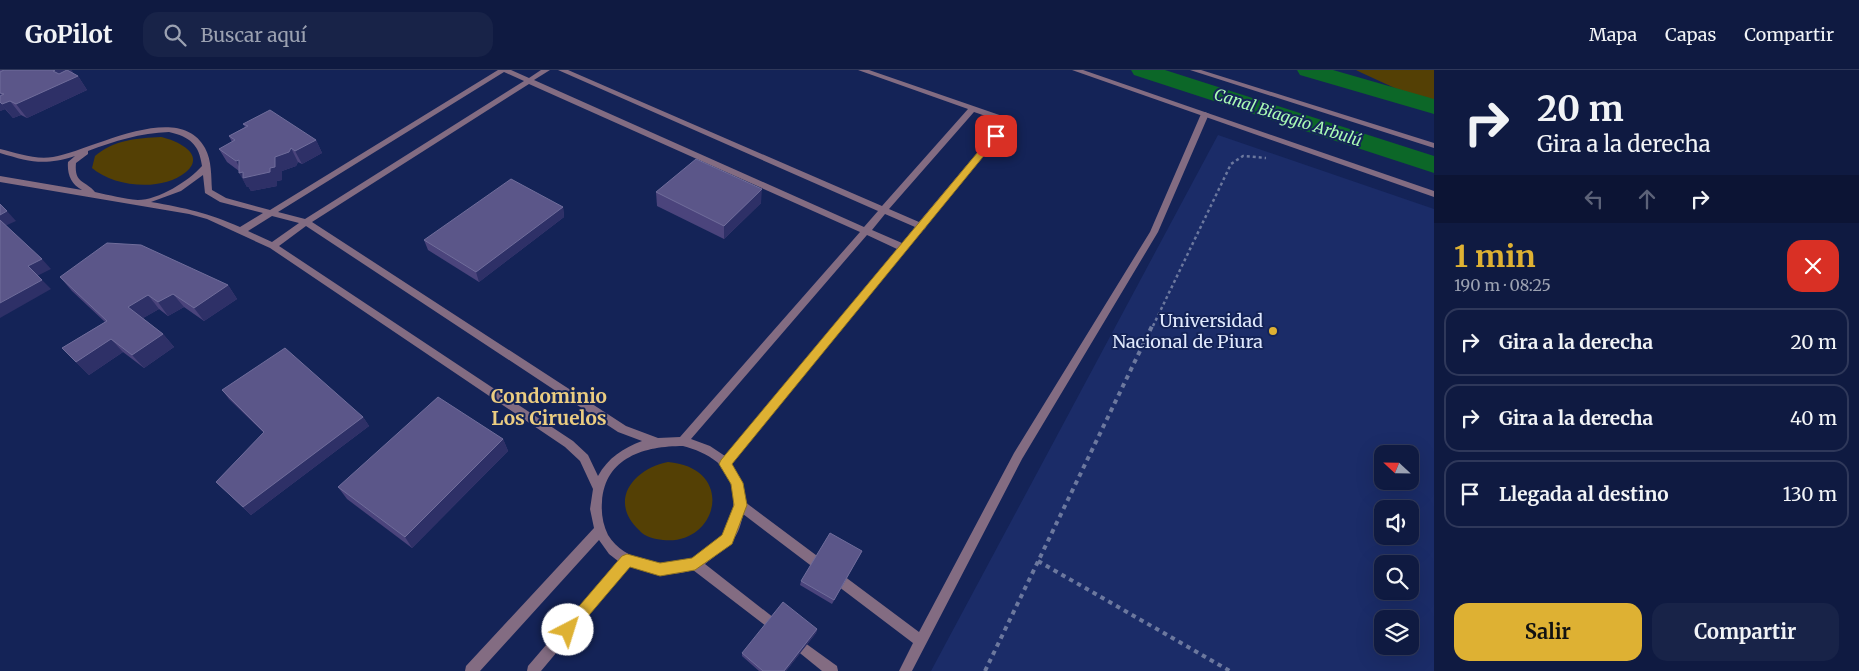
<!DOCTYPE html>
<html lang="es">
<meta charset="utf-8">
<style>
body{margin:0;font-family:Merriweather,serif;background:#182348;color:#f1f3f6;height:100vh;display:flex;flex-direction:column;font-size:19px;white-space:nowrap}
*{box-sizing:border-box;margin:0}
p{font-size:16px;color:#9ba1b1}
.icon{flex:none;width:28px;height:28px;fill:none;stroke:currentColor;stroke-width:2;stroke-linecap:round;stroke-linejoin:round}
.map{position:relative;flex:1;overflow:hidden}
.sheet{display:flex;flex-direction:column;background:#0f1a41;width:425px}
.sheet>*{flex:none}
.guide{background:#0f1a41;color:#f1f3f6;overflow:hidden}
.needle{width:32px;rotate:292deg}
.fabs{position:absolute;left:1374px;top:375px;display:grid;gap:10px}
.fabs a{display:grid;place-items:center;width:45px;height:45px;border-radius:10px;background:#0f1a41;box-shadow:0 5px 20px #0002,0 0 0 1px #2f385a;font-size:25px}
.pin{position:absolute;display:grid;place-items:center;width:42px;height:42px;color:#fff;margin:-21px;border-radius:10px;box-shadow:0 2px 8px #0006}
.me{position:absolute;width:55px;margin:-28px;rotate:40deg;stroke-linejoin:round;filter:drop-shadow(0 0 4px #0008)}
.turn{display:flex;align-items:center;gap:18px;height:105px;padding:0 20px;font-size:22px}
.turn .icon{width:65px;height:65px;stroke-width:2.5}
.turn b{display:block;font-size:35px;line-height:42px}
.lanes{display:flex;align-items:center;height:48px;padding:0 20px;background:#0003;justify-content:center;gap:25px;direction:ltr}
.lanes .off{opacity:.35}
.round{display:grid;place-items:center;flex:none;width:52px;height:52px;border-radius:15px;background:#182348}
.head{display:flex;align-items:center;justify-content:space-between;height:85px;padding:0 20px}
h1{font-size:30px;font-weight:700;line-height:38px;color:#deb133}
.button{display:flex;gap:10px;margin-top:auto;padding:10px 20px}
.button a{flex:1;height:58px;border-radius:15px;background:#deb133;color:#111;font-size:20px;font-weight:700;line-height:58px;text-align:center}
.button a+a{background:#182348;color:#f1f3f6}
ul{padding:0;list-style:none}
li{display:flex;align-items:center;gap:15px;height:68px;margin:0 10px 8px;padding:0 10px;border:2px solid #2f385a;border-radius:15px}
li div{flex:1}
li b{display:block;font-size:19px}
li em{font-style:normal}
header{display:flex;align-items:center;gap:30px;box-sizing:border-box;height:70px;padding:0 25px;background:#0f1a41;border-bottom:1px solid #2f385a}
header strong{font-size:24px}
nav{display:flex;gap:28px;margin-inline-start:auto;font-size:18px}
.search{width:350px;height:45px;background:#182348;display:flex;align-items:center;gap:12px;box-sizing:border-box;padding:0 18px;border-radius:15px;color:#9ba1b1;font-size:19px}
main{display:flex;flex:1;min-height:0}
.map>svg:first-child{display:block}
.built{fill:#1b2c68;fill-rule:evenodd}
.green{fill:#544005}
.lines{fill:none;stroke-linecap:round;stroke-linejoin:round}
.canal{fill:#0c6728;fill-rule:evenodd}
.path-far1{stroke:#6c789e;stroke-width:2.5;stroke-dasharray:3 3;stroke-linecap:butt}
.path{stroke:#6c789e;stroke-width:4;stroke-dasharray:4.5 4.5;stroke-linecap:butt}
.minor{fill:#836c82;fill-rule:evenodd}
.tertiary{fill:#836c82;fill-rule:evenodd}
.wall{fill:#4b447c}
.shaded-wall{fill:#2e3067}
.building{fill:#5b5689;stroke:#706d9b}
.route{fill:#deb133;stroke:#907321}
.poi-dot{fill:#deb133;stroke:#142357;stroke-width:2}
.labels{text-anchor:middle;stroke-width:4;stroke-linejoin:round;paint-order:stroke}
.far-water-label{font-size:16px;font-style:italic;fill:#a9fab3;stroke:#142357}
.poi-label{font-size:18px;fill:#dfe8fc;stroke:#142357;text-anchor:end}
.neighbourhood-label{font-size:19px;font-weight:bold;fill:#ebcc81;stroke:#142357}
</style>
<header>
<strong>GoPilot</strong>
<div class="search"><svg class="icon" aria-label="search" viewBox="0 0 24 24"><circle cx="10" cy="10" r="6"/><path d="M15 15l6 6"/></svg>Buscar aquí</div>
<nav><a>Mapa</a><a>Capas</a><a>Compartir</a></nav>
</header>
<main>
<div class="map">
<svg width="1434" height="601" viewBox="0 0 1434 601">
<rect width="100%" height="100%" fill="#142357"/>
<path class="built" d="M1218 65 1434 139V601H931ZM1382 384H1410V411H1382ZM1382 439H1410V466H1382ZM1382 494H1410V521H1382ZM1382 549H1410V576H1382Z"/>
<g class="green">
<path d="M1356 0H1434V36L1362 3Z"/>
<path d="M161 67C176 70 207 84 186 102 162 122 114 117 92 98L95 86C113 70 137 68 161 67Z"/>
<path d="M668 392C737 398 718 476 663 470 654 469 645 467 639 460 608 431 633 399 668 392Z"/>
</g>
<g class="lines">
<g class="canal">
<path d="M1131 0H1165L1434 86V103L1134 5Z"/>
<path d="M1297 0H1333L1434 29V44L1300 5Z"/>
</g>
<path class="path-far1" d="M1153 256 1231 94 1243 86 1266 88"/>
<g class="path">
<path d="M1038 491 1230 601"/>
<path d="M985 601 1153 254"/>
</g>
<g class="minor">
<path d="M498 0H511L529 8 541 0H550L534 10 864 157 878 141 558 0H568L882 136 968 39 858 0H869L1011 49V53L926 156 925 159 923 160 731 393 741 412 745 432 919 562 1014 383 1150 162 1201 44 1205 42 1209 44 1158 162 1022 389 912 601H899L913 573 743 444C738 473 726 477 705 494L783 555 785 559 783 563 779 565 775 563 693 500C671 507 651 504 629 496L541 601H527L528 596 618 491 609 484 599 470 480 601H465L466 596 594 458 590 439 593 419 580 391 565 377 270 178 207 149 189 144 0 112V106L82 120C71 114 67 104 68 92L75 86C44 96 30 92 0 83V79C17 83 35 90 53 87 90 81 179 29 205 78 212 91 211 106 212 120L226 128 270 140ZM504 2 524 11 305 149 278 142ZM529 14 860 162 680 367 658 368 626 356 312 152ZM974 42 1003 52 919 152 889 139ZM169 62C190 67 199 74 202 96 189 111 158 130 138 130 124 129 109 125 95 122 85 110 74 114 76 93L88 84V81C115 71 140 63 169 62ZM203 105 205 123 220 132 263 143 240 157C208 143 186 138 151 132L181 121ZM885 144 915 157 902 173 872 160ZM272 146 299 153 272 172 248 161ZM306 156 618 362 642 371C623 378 608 388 598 406L588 385 573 371 279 176ZM867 165 897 179 725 386 710 376 691 369ZM683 376C695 379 707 384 717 392 727 401 732 413 733 426 735 450 728 463 709 477 704 481 699 486 693 488 679 495 659 494 645 490 629 486 617 479 608 465 603 455 601 443 602 432 605 387 645 376 683 376Z"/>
<path d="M1190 0H1201L1434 73V78Z"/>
<path d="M794 565 837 596 838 601H822L790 575 788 571 790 567Z"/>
</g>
<path class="tertiary" d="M1072 0H1083L1434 121V127Z"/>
</g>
<g class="wall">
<path d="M0 0H71L75 5 78 6 87 20 27 48 21 45 13 48 5 39 0 41Z"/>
<path d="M243 54 316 70 322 83 302 94 298 92 296 96 282 101V110L277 111V116L251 121 248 116 247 117 239 101 227 92 219 79 232 72 229 66 245 57Z"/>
<path d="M656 122 761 133 724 169 657 136Z"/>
<path d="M563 137 564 147 479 212 428 180 424 170Z"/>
<path d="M60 207 228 215 237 229 204 251 184 237 168 246 159 239 143 248 163 264 174 277 144 298 123 282 89 305 62 278 105 252 72 221Z"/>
<path d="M222 320 363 347 369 356 251 445 216 412 264 363 229 329Z"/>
<path d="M503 369 508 381 412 478 347 429 338 417Z"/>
<path d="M862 481 860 485 832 534 800 515 801 511Z"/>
<path d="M817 559 816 563 786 601H759L742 586V583Z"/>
</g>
<g class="shaded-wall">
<path d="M55 0H71L76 7 78 6 87 20 27 48 16 34 53 1Z"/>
<path d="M0 23 8 32 10 31 21 45 13 48 0 32Z"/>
<path d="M0 32 6 39 0 41Z"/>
<path d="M316 70 322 83 302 94 295 81Z"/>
<path d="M291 78 298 92 296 96 282 101V110L277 111V116L251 121 248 116 247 117 239 103 242 102 236 91 239 90 270 98 275 87Z"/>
<path d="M762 119 761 133 724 169V156Z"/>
<path d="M563 137 564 147 479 212 476 202Z"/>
<path d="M7 141 16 151 5 156 0 151V145Z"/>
<path d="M42 189 51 199 37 206 28 196Z"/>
<path d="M42 210 51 219 0 248V233Z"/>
<path d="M228 215 237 229 204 251 194 238Z"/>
<path d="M173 224 184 237 168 246 158 232Z"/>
<path d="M148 225 159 239 140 250 128 237Z"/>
<path d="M163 264 174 277 144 298 132 285Z"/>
<path d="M111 269 123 282 89 305 76 292Z"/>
<path d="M363 347 369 356 251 445 243 437Z"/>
<path d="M503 369 508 381 412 478 405 467Z"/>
<path d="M817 559 816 563 786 601H784Z"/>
</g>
<g class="building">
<path d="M4 0H55L53 1 59 4 67 0 78 6 16 34 10 31 2 34 0 32V26L4 24 0 23V2Z"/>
<path d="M270 40 316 70 295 81 291 78 289 82 275 87V97L270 98V102L243 108V102L239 103V90L236 91 219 79 235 70 229 66 248 56 243 54Z"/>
<path d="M696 89 762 119 724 156 656 122Z"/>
<path d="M511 109 563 137 476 202 424 170Z"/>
<path d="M0 134 7 141 0 145Z"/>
<path d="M0 150 42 189 28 196 42 210 0 233Z"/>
<path d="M107 173 141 175 228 215 194 238 173 224 158 232 148 225 128 237 163 264 132 285 111 269 76 292 62 278 107 251 60 207Z"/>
<path d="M285 278 363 347 243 437 216 412 264 362 222 320Z"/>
<path d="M438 327 503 369 405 467 338 417Z"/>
<path d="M830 463 862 481 834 530 801 511Z"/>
<path d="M783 532 817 559 784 601H763L742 583Z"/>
</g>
<path class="route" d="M993 64 1000 66 732 394 743 413 747 435 732 474 695 500 660 506 630 497 573 564 568 567 563 564 561 560 563 555 622 486 627 484 660 493 692 488 722 465 734 435 731 414 719 394 721 390Z"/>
<circle class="poi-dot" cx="1273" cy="261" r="5"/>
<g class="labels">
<g class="far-water-label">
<text transform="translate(1288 47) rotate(18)" y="6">Canal Biaggio Arbulú</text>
</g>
<g class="poi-label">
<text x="1263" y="257">Universidad<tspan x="1263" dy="21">Nacional de Piura</tspan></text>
</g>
<g class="neighbourhood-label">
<text x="549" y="333">Condominio<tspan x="549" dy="22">Los Ciruelos</tspan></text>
</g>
</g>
</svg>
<div class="fabs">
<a><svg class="needle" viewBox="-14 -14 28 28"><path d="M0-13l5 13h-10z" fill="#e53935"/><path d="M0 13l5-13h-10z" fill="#9ba1b1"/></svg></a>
<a><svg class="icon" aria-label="sound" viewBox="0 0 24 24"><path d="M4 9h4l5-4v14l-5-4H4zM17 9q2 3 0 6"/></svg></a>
<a><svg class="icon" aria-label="search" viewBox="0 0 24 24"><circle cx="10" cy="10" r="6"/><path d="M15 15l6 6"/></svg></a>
<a><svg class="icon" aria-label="layers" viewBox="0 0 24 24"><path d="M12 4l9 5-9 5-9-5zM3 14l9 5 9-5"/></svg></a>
</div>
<div class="pin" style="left:996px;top:66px;background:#d93025"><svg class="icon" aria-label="arrive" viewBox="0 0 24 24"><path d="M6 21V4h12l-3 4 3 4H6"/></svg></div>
<svg class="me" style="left:568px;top:560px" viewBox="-20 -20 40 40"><circle r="19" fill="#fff"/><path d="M0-13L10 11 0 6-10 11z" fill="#deb133"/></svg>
</div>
<section class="sheet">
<div class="guide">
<div class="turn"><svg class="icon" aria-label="right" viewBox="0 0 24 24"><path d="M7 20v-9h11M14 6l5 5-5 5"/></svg><div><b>20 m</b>Gira a la derecha</div></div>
<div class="lanes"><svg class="icon off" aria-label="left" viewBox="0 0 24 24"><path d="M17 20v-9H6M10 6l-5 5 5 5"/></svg><svg class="icon off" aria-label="ahead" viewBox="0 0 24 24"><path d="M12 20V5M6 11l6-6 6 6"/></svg><svg class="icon" aria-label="right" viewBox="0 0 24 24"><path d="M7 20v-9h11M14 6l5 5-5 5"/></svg></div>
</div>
<div class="head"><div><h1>1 min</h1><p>190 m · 08:25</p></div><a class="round" style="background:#d93025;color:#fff"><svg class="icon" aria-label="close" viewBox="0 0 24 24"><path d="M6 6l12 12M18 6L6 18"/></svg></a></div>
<ul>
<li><svg class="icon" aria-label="right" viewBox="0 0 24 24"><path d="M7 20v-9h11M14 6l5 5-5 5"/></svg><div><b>Gira a la derecha</b></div><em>20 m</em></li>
<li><svg class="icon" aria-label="right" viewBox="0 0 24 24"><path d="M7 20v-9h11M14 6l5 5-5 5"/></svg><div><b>Gira a la derecha</b></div><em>40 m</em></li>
<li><svg class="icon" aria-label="arrive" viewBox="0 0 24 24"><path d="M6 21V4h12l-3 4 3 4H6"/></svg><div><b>Llegada al destino</b></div><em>130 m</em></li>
</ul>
<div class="button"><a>Salir</a><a>Compartir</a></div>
</section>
</main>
